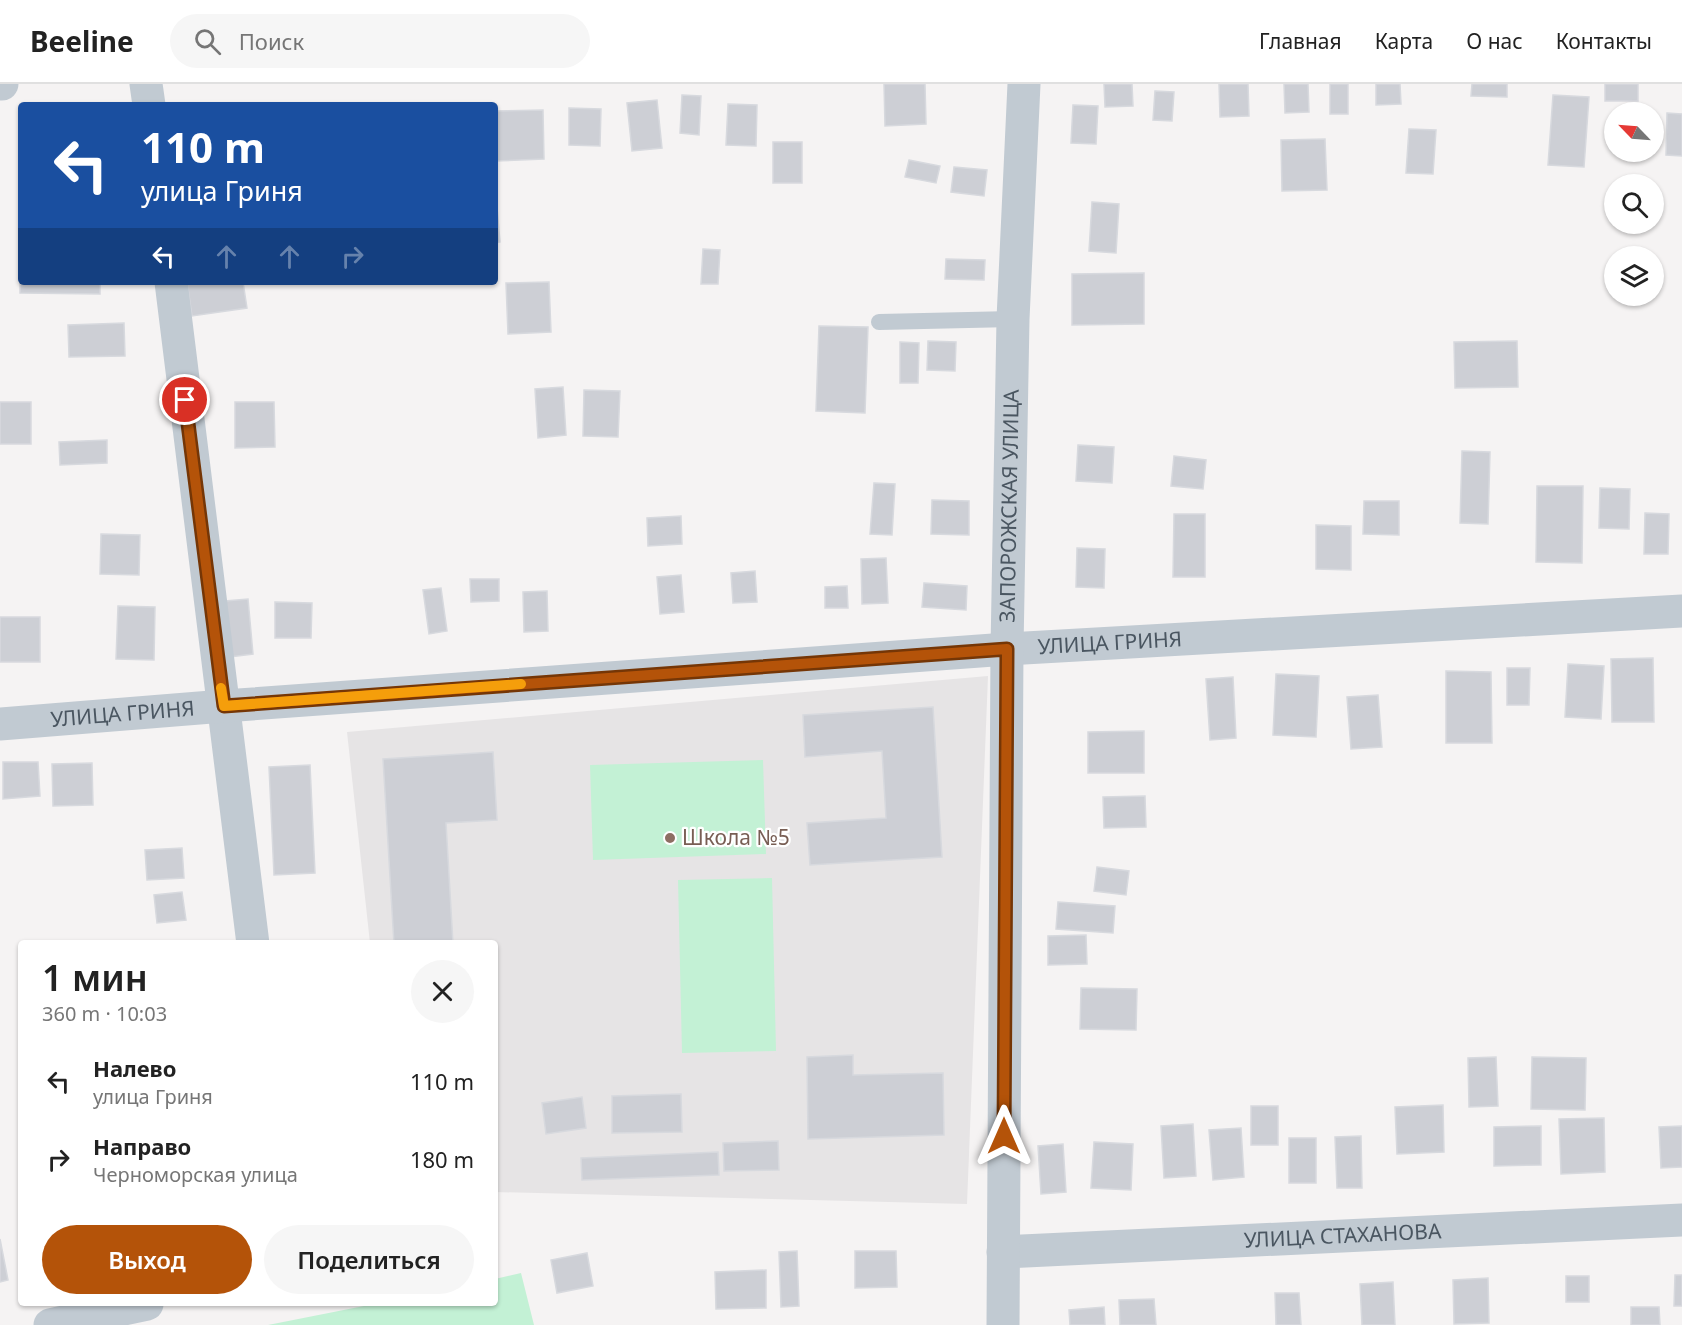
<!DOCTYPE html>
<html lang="ru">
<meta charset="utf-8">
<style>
body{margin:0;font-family:"Noto Sans",sans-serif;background:#f6f6f6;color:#222;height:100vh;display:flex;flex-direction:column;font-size:22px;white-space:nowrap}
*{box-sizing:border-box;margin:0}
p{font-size:20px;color:#767676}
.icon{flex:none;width:33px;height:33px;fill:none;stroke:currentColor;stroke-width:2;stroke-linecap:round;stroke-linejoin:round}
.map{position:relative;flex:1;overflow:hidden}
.panel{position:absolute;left:18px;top:856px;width:480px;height:366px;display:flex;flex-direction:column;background:#fff;border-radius:6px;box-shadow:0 2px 4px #0004}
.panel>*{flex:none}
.banner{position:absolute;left:18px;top:18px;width:480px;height:183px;border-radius:6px;box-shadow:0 2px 4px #0004;background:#1a4fa0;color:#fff;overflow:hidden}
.needle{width:39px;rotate:295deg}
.buttons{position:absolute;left:1604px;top:18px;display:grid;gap:12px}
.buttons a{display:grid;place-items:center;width:60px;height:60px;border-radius:50%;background:#fff;box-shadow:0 2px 4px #0004;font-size:30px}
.pin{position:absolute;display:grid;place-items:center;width:51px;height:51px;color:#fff;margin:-26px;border:3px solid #fff;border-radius:50%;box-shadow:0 2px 6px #0007}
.me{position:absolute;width:66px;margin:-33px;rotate:0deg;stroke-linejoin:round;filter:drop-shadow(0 0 4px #0008)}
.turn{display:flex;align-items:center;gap:21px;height:126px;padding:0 24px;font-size:27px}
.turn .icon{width:78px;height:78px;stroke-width:2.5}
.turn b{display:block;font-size:42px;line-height:51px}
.lanes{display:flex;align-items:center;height:57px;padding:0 24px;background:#0003;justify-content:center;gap:30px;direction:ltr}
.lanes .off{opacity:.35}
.round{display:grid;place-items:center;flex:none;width:63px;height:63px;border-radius:32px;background:#f6f6f6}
.overview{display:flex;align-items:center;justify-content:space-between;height:102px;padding:0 24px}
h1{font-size:36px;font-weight:600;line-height:45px}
.cta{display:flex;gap:12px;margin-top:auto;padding:12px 24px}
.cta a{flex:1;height:69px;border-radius:36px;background:#b45309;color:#fff;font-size:24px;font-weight:600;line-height:69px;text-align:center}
.cta a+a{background:#f6f6f6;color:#222}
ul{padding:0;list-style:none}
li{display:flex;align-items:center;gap:18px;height:78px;padding:0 24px}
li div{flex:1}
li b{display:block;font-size:22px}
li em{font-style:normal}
header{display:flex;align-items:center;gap:36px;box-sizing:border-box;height:84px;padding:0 30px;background:#fff;border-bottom:2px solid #e0e0e0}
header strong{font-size:28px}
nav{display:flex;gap:33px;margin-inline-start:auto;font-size:21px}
.search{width:420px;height:54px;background:#f6f6f6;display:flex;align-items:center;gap:15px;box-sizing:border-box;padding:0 21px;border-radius:33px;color:#767676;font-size:22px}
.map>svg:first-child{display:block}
.education{fill:#e6e4e5}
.green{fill:#c3f1d5}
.building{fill:#cdcfd5;stroke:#d7d9de;stroke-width:1.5}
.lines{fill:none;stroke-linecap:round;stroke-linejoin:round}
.service{stroke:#c1cad2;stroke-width:16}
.minor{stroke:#c1cad2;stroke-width:33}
.tertiary{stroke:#c1cad2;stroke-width:33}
.route-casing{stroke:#753606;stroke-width:15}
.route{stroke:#b45309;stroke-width:10}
.slow{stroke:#f59e0b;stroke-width:10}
.education-dot{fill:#8d6e63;stroke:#fff;stroke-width:2}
.labels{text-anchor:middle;stroke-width:4.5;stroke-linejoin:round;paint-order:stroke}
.street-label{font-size:21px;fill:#4a5661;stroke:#fff}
.education-label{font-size:21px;fill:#785e54;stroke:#fff;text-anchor:start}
</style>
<header>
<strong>Beeline</strong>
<div class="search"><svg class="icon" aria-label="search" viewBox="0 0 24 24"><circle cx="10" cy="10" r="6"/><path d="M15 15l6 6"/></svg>Поиск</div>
<nav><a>Главная</a><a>Карта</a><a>О нас</a><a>Контакты</a></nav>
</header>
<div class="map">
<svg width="1682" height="1241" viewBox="0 0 1682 1241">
<rect width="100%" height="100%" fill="#f5f3f3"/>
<path class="education" d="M988 592 967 1120 495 1108V860L370 859 347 648Z"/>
<g class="green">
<path d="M763 676 766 770 593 776 590 681Z"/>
<path d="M772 794 776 967 682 969 678 796Z"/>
<path d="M521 1189 534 1241H268L374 1220H495V1195Z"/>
</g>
<g class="building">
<path d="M884 0H925L926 40 885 42Z"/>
<path d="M1104 0H1132L1133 22 1105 23Z"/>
<path d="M1219 0H1248L1249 32 1220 33Z"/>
<path d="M1284 0H1308L1309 28 1285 29Z"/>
<rect x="1330" y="0" width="18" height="30"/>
<path d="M1376 0H1400L1401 20 1376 21Z"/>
<path d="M1472 0H1507V13L1471 12Z"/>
<rect x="1605" y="0" width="33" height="17"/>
<path d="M1155 7 1174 8 1172 37 1153 36Z"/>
<path d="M682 11 701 12 699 51 680 49Z"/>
<path d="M1553 11 1589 13 1584 83 1548 81Z"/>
<path d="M657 16 662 64 632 67 627 19Z"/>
<path d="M728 20 757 21 756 62 726 61Z"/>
<path d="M1073 21 1098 22 1096 60 1071 59Z"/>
<path d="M569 24 601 25 600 62 569 61Z"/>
<path d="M543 26 544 75 495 77V27Z"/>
<path d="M1667 29 1682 30V72L1666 71Z"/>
<path d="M1409 45 1436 46 1433 90 1406 89Z"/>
<path d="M1325 55 1327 106 1282 107 1281 56Z"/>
<rect x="773" y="58" width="29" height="41"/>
<path d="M909 76 940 82 936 99 905 93Z"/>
<path d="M954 83 987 86 984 112 951 108Z"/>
<path d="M1092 118 1119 120 1116 169 1089 167Z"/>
<path d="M495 124H497L500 158 495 159Z"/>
<path d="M703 165 720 166 718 200H701Z"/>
<path d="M946 175 985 176 984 196 945 195Z"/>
<path d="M20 179 21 198H100V210L20 209Z"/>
<path d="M1144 189V240L1072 241V190Z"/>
<path d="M187 198H243L247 224 192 232Z"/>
<path d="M549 198 551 248 508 250 506 199Z"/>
<path d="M124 239 125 272 69 273 68 241Z"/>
<path d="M819 242 868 243 865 329 816 327Z"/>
<path d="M928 257 956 258 955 287 927 286Z"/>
<path d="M1517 257 1518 303 1455 304 1454 258Z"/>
<path d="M900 258 919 259 918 299H900Z"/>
<path d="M563 303 566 351 538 354 535 305Z"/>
<path d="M584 306 620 307 618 353 583 352Z"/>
<rect x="0" y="318" width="31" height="42"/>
<path d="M235 318H274L275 363 235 364Z"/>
<path d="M107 356V379L60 381 59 358Z"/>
<path d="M1078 361 1114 363 1112 399 1076 397Z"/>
<path d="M1462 367 1490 368 1488 440 1460 439Z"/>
<path d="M1174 372 1206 376 1203 405 1171 402Z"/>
<path d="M874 399 895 400 892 451 870 450Z"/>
<path d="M1537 402H1583L1582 479 1536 478Z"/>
<path d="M1600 404 1630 405 1629 445 1599 444Z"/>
<path d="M932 416 969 417V451L931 450Z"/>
<path d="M1364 417H1399V451L1363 450Z"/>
<path d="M1645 429 1669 430 1668 470H1644Z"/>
<path d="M1174 430H1205V493H1173Z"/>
<path d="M681 432 682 460 648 462 647 434Z"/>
<path d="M1316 441 1351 442V486L1316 485Z"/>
<path d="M101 450 140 451 139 491 100 490Z"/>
<path d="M1077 464 1105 465 1104 504 1076 503Z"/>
<path d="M886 474 888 519 862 520 861 475Z"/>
<path d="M755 487 757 518 733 519 731 489Z"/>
<path d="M681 491 684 528 660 530 657 493Z"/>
<path d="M470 495H499V517L471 518Z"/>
<path d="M924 499 967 502 966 526 922 523Z"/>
<path d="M847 502 848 524H825V503Z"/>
<path d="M441 504 447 547 429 550 423 506Z"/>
<path d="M547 507 548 547 524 548 523 508Z"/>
<path d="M248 515 253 570 230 573 225 517Z"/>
<path d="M275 518 312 519 311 554H275Z"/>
<path d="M118 522 155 523 154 576 116 575Z"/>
<rect x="0" y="533" width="40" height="45"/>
<path d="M1653 574 1654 638H1612L1611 575Z"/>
<path d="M1568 580 1604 582 1601 635 1565 633Z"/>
<path d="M1507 584H1530L1529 621H1507Z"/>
<path d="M1446 587 1491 588 1492 659H1446Z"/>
<path d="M1276 590 1319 592 1316 653 1273 651Z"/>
<path d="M1233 593 1236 654 1210 656 1206 595Z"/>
<path d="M1378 611 1382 663 1351 665 1347 613Z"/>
<path d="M933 623 942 773 810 781 807 739 886 734 882 667 805 673 803 631Z"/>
<path d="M1144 647V689H1088V648Z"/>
<path d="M493 668 497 736 446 739 453 860H394L383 675Z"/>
<path d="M3 678H38L40 712 3 715Z"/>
<path d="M92 679 93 721 53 722 52 680Z"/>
<path d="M310 681 315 789 274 791 269 683Z"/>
<path d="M1145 712 1146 743 1104 744 1103 713Z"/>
<path d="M182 764 184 794 147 796 145 766Z"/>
<path d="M1097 783 1129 787 1126 811 1094 807Z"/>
<path d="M182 808 186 836 157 839 154 811Z"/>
<path d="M1058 818 1115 822 1113 849 1056 845Z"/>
<path d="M1086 851 1087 880 1048 881V852Z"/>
<path d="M1081 904 1137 905 1136 946 1080 945Z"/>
<path d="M853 971V991L943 989 944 1051 808 1055 807 973Z"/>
<path d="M1496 973 1498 1022 1469 1023 1468 974Z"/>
<path d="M1532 973 1586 974 1585 1026 1531 1025Z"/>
<path d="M681 1010 682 1048 612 1049V1012Z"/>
<path d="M582 1013 586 1044 546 1050 542 1019Z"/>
<path d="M1443 1021 1444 1068 1397 1070 1395 1023Z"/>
<rect x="1251" y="1022" width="27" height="39"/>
<path d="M1604 1034 1605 1088 1561 1090 1559 1035Z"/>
<path d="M1193 1040 1196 1092 1164 1094 1161 1042Z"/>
<path d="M1541 1042V1081L1494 1082V1043Z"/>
<path d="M1682 1042V1083L1661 1084 1659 1043Z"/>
<path d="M1241 1044 1244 1093 1213 1096 1209 1046Z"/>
<path d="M1361 1052 1362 1104H1337L1335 1053Z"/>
<rect x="1289" y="1054" width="27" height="45"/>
<path d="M778 1057 779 1086 724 1087 723 1059Z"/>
<path d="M1094 1058 1133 1060 1131 1106 1091 1104Z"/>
<path d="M1063 1060 1066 1108 1041 1110 1038 1062Z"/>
<path d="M718 1068 719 1091 582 1096 581 1074Z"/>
<path d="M0 1155 8 1196 0 1198Z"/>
<path d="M797 1167 799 1222 781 1223 779 1168Z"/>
<path d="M855 1167H896L897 1203 855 1204Z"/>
<path d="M587 1169 593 1202 557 1209 551 1176Z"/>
<path d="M766 1186V1224L716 1225 715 1188Z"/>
<path d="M1675 1191H1682V1222H1674Z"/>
<rect x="1566" y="1192" width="23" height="26"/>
<path d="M1488 1194 1489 1239 1454 1240 1453 1196Z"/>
<path d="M1393 1198 1395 1241H1362L1360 1200Z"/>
<path d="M1275 1209H1299L1301 1241H1276Z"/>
<path d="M1154 1215 1156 1241H1120L1119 1216Z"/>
<path d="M1104 1223 1105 1241H1070L1069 1226Z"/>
<path d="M1631 1223H1659L1660 1241H1631Z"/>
</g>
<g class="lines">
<path class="service" d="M879 238 1013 235"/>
<g class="minor">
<path d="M146 0 149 21"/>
<path d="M171 198 253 860"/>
<path id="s1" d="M0 640 224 622 1007 565 1682 527"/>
<path id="s2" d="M1003 1168 1682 1136"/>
<path d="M50 1241 147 1220"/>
</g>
<g class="tertiary">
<path d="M0 0H2"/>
<path id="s3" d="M1003 1241 1007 565 1013 235 1024 0"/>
</g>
</g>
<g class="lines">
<g class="route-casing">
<path id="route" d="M185 316 224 622 1007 565 1004 1052"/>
</g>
<use href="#route" class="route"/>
<path class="slow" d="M221 604 224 622 521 600"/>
</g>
<circle class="education-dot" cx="670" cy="754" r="6"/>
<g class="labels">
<g class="street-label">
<text dy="7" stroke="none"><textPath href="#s3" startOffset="819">ЗАПОРОЖСКАЯ УЛИЦА</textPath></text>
<text dy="7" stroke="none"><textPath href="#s1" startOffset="1113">УЛИЦА ГРИНЯ</textPath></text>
<text dy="7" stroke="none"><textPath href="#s1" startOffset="123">УЛИЦА ГРИНЯ</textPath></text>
<text dy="7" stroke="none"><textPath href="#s2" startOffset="340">УЛИЦА СТАХАНОВА</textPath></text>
</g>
<g class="education-label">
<text x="682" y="761">Школа №5</text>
</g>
</g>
</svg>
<div class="buttons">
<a><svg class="needle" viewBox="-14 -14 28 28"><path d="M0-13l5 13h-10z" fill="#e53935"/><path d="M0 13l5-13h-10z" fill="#767676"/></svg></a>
<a><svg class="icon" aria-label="search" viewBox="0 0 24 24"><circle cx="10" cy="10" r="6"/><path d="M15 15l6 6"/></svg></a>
<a><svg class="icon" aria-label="layers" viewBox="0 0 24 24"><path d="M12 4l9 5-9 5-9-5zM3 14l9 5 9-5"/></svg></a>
</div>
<div class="pin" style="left:185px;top:316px;background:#d93025"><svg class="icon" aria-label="arrive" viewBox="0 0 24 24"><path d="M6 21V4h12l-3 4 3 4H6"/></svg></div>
<svg class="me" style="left:1004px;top:1052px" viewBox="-20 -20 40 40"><path d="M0-17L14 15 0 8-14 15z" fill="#b45309" stroke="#fff" stroke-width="4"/></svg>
<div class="banner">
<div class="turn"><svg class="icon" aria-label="left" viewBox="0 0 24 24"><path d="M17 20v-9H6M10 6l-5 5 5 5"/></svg><div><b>110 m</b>улица Гриня</div></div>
<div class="lanes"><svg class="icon" aria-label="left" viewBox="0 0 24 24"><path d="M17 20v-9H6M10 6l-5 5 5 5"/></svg><svg class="icon off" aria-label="ahead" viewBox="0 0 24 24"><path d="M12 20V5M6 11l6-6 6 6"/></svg><svg class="icon off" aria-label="ahead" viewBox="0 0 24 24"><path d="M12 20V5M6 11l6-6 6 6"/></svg><svg class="icon off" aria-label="right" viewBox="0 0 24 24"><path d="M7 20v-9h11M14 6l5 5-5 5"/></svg></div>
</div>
<section class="panel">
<div class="overview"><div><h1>1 мин</h1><p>360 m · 10:03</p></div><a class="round"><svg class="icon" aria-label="close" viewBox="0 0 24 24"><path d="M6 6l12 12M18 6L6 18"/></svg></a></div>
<ul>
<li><svg class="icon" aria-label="left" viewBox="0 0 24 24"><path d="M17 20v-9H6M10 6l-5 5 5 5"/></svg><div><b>Налево</b><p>улица Гриня</p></div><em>110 m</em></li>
<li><svg class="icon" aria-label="right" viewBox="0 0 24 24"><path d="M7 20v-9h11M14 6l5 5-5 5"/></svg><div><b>Направо</b><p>Черноморская улица</p></div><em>180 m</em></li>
</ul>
<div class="cta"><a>Выход</a><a>Поделиться</a></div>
</section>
</div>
